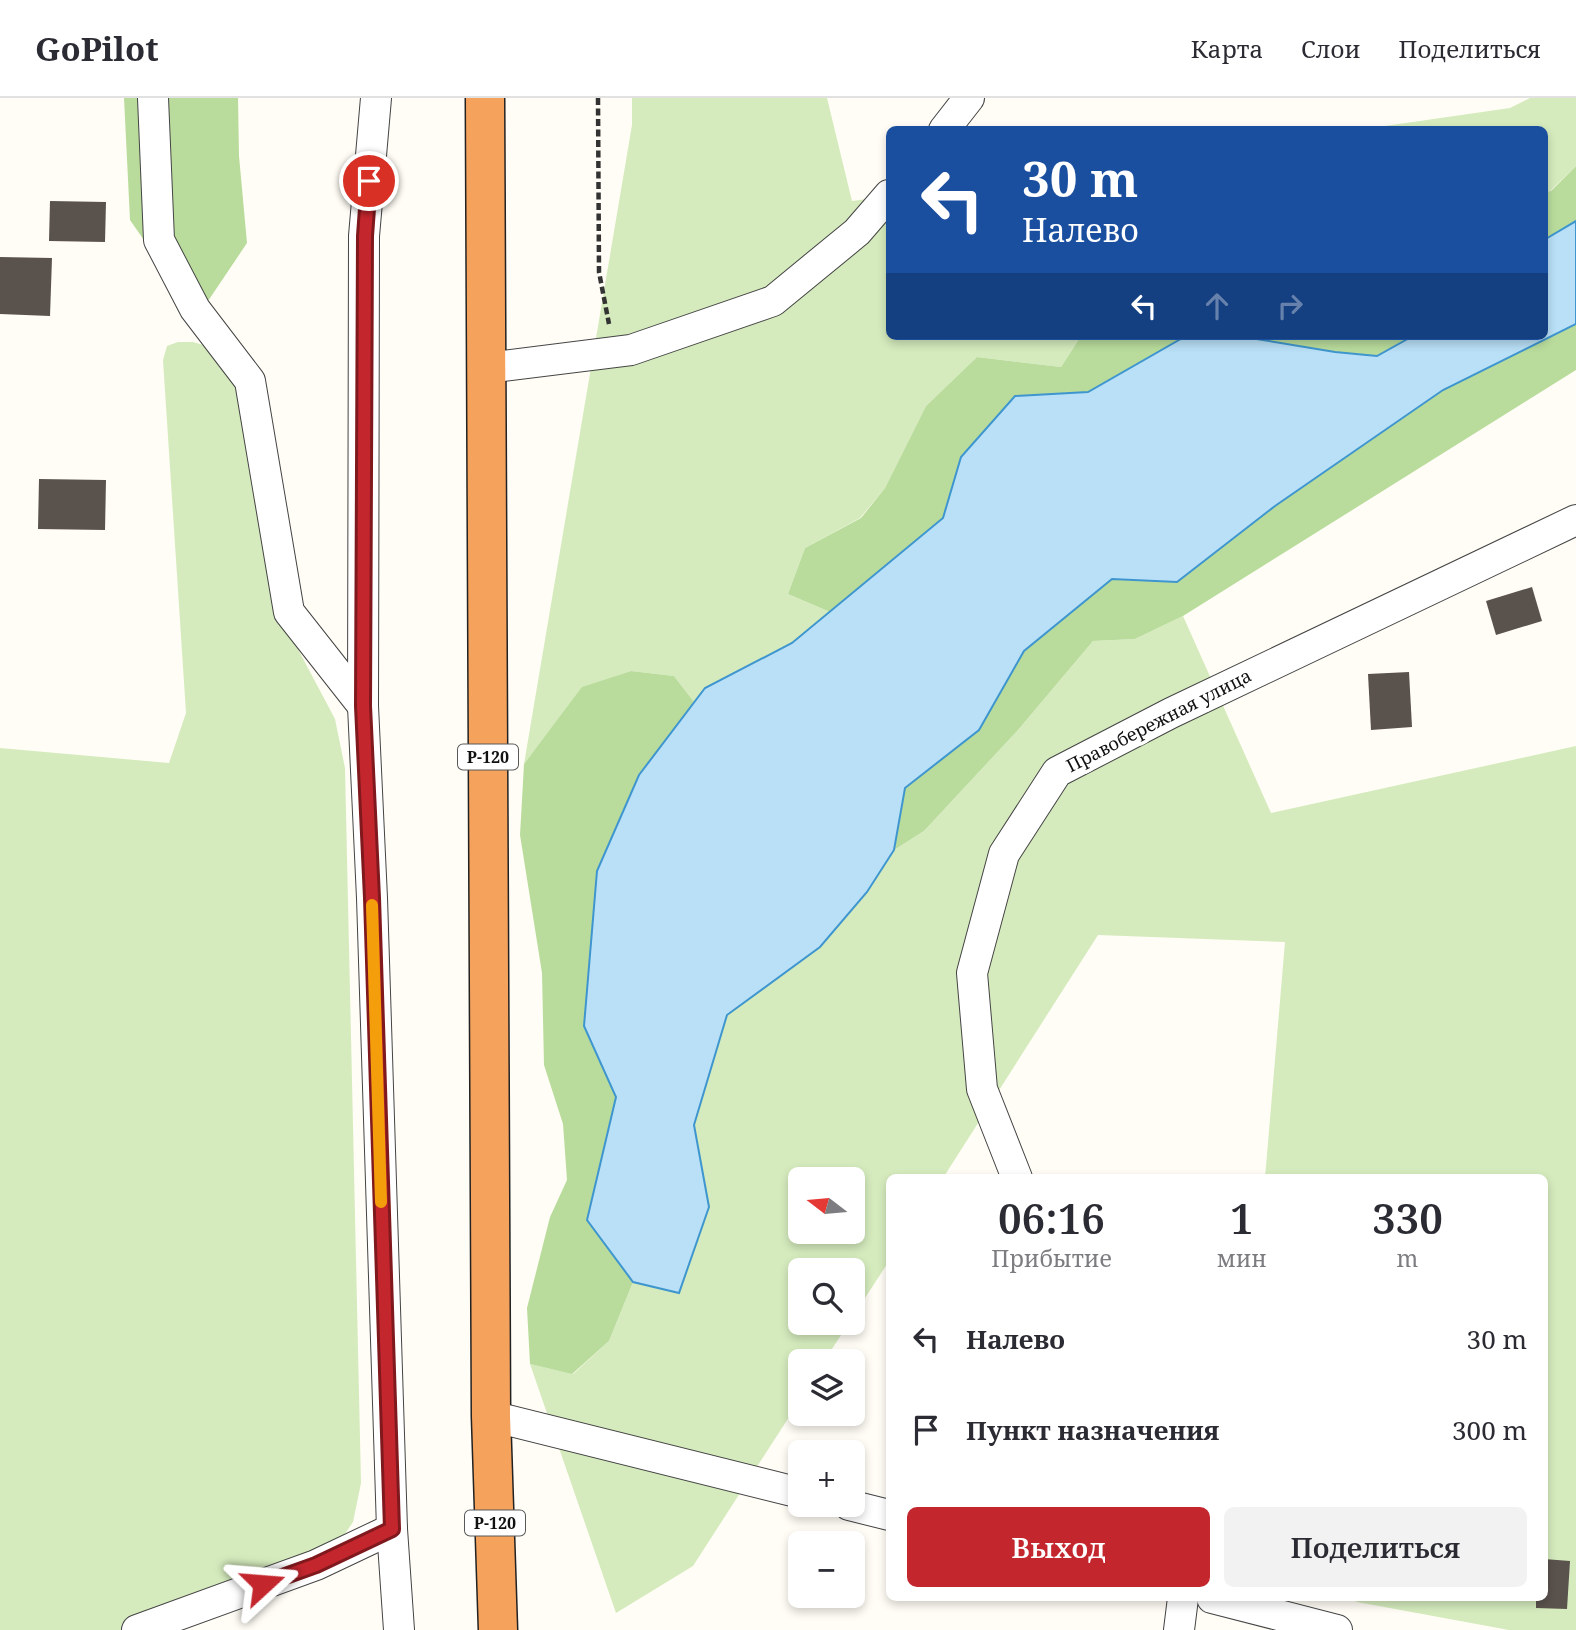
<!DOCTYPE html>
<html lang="ru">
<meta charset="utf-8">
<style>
body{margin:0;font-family:"Noto Serif",serif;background:#f2f2f3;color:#2b2b33;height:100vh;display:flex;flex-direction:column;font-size:26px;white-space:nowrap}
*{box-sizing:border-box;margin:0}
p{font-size:23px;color:#7c7c81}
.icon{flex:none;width:38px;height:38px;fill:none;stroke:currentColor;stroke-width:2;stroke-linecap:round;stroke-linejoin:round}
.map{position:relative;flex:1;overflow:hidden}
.panel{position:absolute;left:886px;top:1076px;width:662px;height:427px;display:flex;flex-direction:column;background:#fff;border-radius:10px;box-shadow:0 4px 10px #0003}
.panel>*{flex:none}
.hud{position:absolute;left:886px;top:28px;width:662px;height:214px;border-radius:10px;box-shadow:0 4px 10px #0003;background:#1a4fa0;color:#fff;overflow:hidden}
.needle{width:46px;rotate:286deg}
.buttons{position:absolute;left:788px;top:1069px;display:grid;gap:14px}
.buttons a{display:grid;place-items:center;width:77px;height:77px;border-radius:10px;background:#fff;box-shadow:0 4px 10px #0003;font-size:35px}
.pin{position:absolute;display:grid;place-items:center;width:60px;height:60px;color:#fff;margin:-30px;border:4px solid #fff;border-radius:50%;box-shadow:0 2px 7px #0007}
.me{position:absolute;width:77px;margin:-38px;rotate:71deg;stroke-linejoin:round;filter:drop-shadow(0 0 5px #0008)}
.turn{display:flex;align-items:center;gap:24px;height:147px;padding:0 21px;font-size:32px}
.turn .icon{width:91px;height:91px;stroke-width:2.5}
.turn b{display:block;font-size:49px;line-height:60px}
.lanes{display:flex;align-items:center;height:66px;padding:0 21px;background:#0003;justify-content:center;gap:35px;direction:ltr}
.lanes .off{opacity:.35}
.eta{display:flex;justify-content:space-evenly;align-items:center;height:119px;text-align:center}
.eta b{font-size:42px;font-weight:600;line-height:49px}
.primary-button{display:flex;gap:14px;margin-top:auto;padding:14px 21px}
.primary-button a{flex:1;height:80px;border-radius:10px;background:#c4262e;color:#fff;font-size:28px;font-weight:600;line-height:80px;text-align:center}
.primary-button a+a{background:#f2f2f3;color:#2b2b33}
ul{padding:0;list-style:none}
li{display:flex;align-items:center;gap:21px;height:91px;padding:0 21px}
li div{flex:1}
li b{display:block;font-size:26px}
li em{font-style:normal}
header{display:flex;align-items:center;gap:42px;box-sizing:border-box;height:98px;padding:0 35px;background:#fff;border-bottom:2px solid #e1e1e2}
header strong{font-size:33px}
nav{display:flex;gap:38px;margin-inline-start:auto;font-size:24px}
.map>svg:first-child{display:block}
.green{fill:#d5ebbd;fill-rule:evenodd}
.forest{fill:#b9dc9c}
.water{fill:#b9e0f7;stroke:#3f96cf;stroke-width:2}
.building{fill:#5a524d}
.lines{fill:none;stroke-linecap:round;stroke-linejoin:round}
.minor-casing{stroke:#444;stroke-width:32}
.highway-casing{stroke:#222;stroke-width:41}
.path{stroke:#333;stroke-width:4.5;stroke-dasharray:7 3.5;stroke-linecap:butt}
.minor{stroke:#fff;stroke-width:30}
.highway{stroke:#f5a25d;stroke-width:38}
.route-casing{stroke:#7f191e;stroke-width:18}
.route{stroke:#c4262e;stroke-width:12}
.slow{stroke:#f59e0b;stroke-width:12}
.labels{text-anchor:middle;stroke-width:7;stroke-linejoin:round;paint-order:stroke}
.shield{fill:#fff;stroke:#585858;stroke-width:2}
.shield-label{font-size:16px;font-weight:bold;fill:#111}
.street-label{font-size:18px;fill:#111;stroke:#fff}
</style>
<header>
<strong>GoPilot</strong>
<nav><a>Карта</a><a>Слои</a><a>Поделиться</a></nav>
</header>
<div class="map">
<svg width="1576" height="1532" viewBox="0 0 1576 1532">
<rect width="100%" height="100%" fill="#fffdf5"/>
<g class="green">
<path d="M632 0H827L852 103 889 98V238H1081L1061 269 977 259 926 308 885 390 860 420 805 450 788 496 830 514 792 545 705 590 694 604 674 578 631 573 583 589 524 666 632 27Z"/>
<path d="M1530 0H1576V68L1550 93 1544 94V32H1357L1510 10Z"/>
<path d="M178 244H193L210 249 243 294 282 521 335 621 345 670 361 1385 353 1424 336 1449 130 1532H0V650L169 665 186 615 163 262 167 248Z"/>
<path d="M1183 518 1271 715 1576 648V1532H1509L1357 1504 1349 1500H1544V1080H1265L1285 844 1098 837 943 1080H889V1163L852 1220V1172H800V1225H849L824 1263 800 1264V1302L693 1468 616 1515 530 1266 573 1276 609 1243 633 1184 679 1194 709 1109 694 1027 727 917 820 849 867 794 894 752 924 733 1018 632 1093 543 1135 541ZM800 1082H852V1134H800Z"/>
</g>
<g class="forest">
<path d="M124 0H238L239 58 247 145 206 206 166 174 130 122Z"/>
<path d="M1576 68V123L1544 142V94L1551 93Z"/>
<path d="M1576 226V272L1183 518 1135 541 1093 543 1018 632 924 733 894 752 905 690 979 632 1024 553 1112 481 1177 484 1275 408 1443 292Z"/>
<path d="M1081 238H1186L1088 294 1015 298 961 359 943 420 830 514 788 496 805 450 861 420 885 390 926 308 977 259 1061 269Z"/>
<path d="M1238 238H1413L1377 258 1335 254Z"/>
<path d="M631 573 674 578 694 604 639 677 584 928 616 999 587 1122 633 1184 609 1243 572 1276 530 1266 527 1210 550 1119 567 1082 563 1026 544 967 542 875 520 737 524 666 582 589Z"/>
</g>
<path class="water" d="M1576 123V226L1443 292 1275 408 1177 484 1112 481 1024 553 979 632 905 690 894 752 867 794 820 849 727 917 694 1027 709 1109 679 1195 633 1184 587 1122 616 999 584 928 597 773 639 677 705 590 792 545 943 420 961 359 1015 298 1088 294 1186 238H1238L1335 254 1377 258 1413 238H1544V142Z"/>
<g class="building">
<path d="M50 103 106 104 105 144 49 143Z"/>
<path d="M0 159 52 160 50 218 0 216Z"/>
<path d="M39 381 106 382 105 432 38 431Z"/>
<path d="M1532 489 1542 523 1496 537 1486 503Z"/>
<path d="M1409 574 1412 629 1371 632 1368 576Z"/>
<path d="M1544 1461 1570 1463 1567 1511 1536 1510V1500H1544Z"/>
</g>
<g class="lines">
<g class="minor-casing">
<g id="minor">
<path d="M153 0 159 142 195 211 250 283 289 514 363 608"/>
<path d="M376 0 364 138 363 608 372 800 392 1431 399 1532"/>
<path d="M944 32 969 0"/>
<path d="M486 270 631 252 773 203 857 134 889 97"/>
<path d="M1017 1080 982 991 972 875 1004 756 1057 674 1171 615 1576 422"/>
<path d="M491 1318 800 1395"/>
<path d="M849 1407 889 1417"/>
<path d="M1212 1500 1337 1532"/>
<path d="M137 1532 316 1467 392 1431"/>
<path d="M1179 1532 1183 1500"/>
</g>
</g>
<g class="highway-casing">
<path id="highway" d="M485 0 491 1318 498 1532"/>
</g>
<path class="path" d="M598 0 599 174 609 226"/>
<use href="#minor" class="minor"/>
<use href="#highway" class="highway"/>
</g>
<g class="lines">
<g class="route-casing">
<path id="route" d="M263 1486 316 1467 392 1431 372 800 363 608 365 138 369 83"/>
</g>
<use href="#route" class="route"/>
<path class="slow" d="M372 807 381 1104"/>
</g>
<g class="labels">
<g class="shield">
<rect x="458" y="646.5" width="60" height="25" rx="5"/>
<rect x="465" y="1412.5" width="60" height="25" rx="5"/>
</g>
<g class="shield-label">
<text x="488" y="665">Р-120</text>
<text x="495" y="1431">Р-120</text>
</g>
<g class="street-label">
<text transform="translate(1159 623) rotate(-27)" y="6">Правобережная улица</text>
</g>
</g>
</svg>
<div class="buttons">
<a><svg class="needle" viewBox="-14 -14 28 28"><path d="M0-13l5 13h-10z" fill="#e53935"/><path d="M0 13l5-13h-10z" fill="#7c7c81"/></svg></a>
<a><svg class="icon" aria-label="search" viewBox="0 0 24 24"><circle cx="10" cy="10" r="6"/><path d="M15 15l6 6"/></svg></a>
<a><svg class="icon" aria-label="layers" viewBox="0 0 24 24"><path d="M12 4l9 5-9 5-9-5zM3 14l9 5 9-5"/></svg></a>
<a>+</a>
<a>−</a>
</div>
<div class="pin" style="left:369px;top:83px;background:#d93025"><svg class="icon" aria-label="arrive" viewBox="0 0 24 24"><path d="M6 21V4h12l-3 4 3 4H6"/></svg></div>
<svg class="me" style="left:263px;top:1486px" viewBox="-20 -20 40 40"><path d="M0-17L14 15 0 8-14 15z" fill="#c4262e" stroke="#fff" stroke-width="4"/></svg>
<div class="hud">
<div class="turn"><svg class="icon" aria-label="left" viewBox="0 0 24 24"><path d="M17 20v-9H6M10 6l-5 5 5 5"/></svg><div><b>30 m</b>Налево</div></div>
<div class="lanes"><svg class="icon" aria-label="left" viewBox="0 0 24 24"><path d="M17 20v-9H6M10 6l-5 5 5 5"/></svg><svg class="icon off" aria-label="ahead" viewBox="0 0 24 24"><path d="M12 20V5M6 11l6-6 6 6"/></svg><svg class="icon off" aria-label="right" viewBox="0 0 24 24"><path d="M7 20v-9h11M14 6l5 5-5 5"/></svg></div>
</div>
<section class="panel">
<div class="eta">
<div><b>06:16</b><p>Прибытие</p></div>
<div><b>1</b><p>мин</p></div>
<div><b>330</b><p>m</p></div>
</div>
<ul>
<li><svg class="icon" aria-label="left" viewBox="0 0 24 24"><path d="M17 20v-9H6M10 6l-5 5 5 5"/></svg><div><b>Налево</b></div><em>30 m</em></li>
<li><svg class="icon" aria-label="arrive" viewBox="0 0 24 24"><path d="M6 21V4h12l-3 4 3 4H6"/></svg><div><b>Пункт назначения</b></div><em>300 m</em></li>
</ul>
<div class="primary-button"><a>Выход</a><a>Поделиться</a></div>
</section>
</div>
